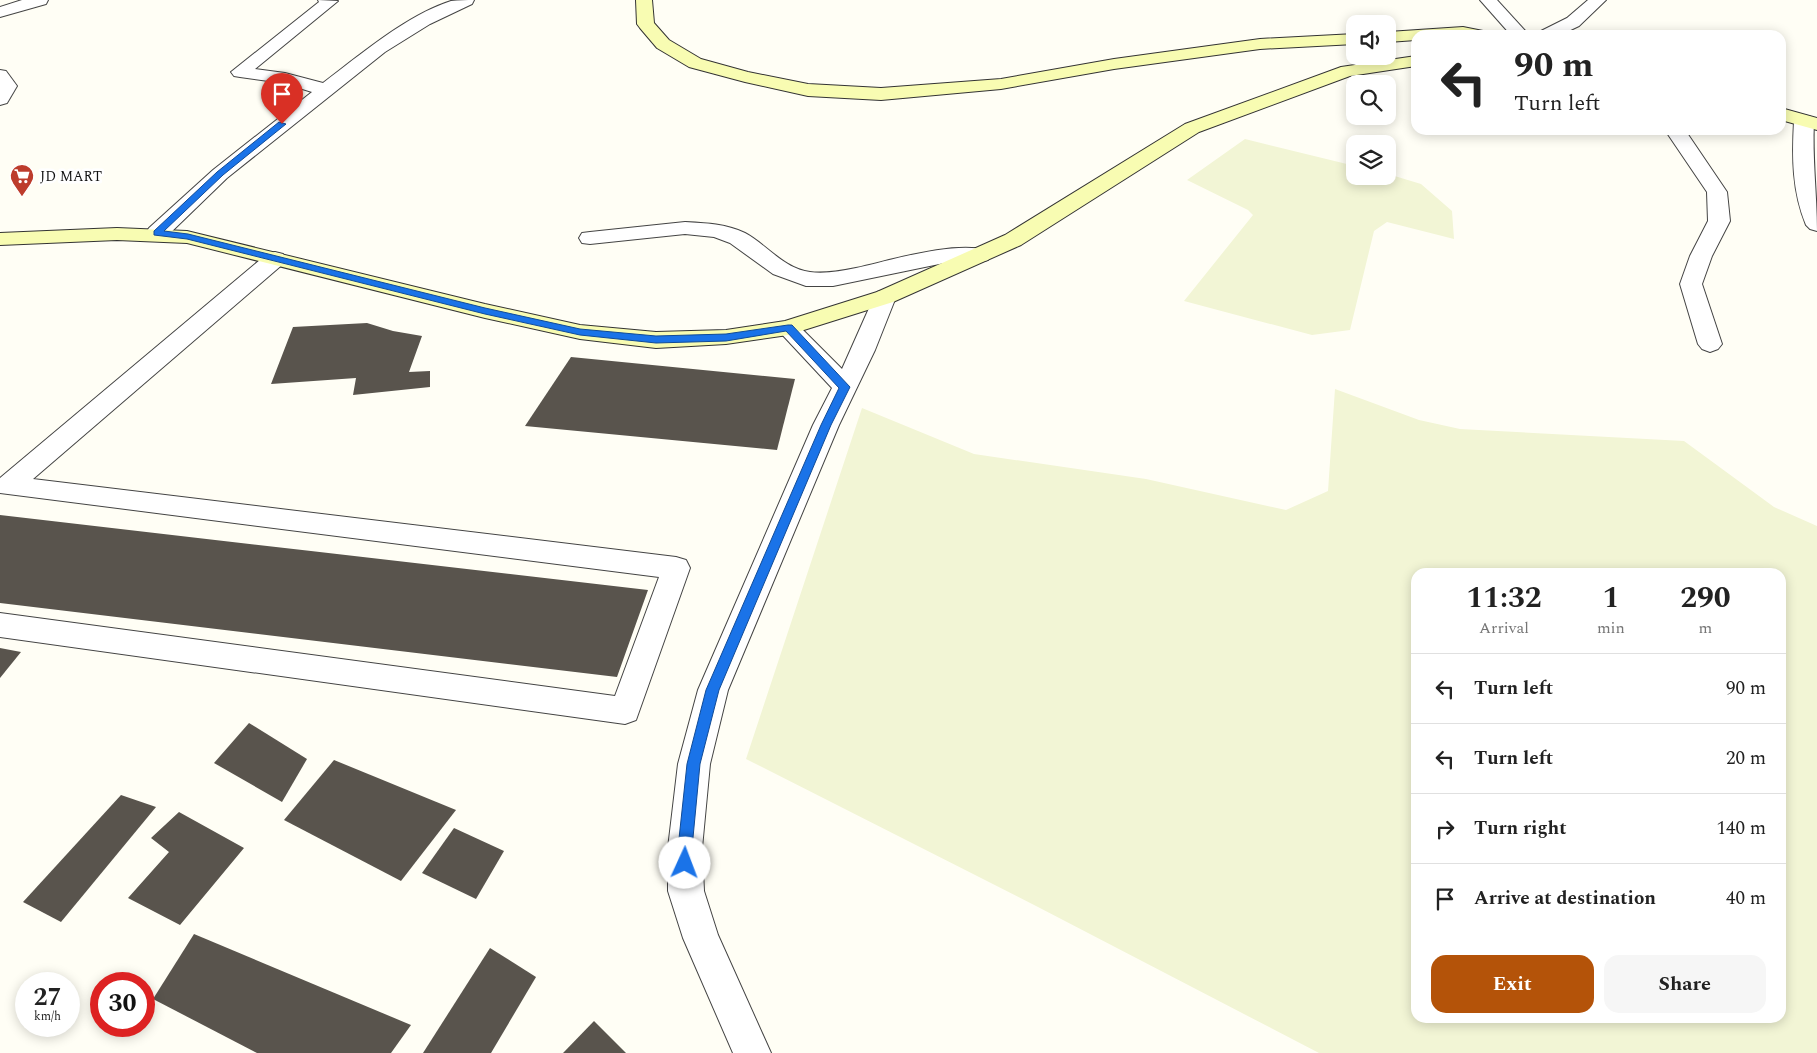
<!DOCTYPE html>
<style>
body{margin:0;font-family:Spectral,serif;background:#f6f6f6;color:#222;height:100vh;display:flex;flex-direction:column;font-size:19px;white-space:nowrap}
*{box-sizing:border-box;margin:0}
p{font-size:16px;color:#767676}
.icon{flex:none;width:28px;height:28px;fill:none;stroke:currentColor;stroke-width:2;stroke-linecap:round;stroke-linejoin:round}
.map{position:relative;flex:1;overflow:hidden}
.sheet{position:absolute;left:1411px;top:568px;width:375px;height:455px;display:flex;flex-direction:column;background:#fff;border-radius:15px;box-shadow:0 2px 12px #0003}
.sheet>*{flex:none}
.banner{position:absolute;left:1411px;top:30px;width:375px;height:105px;border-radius:15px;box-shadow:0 2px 12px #0003;background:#fff;color:#222;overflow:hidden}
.controls{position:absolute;left:1346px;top:15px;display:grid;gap:10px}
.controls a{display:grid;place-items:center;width:50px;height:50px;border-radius:10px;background:#fff;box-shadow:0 2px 12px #0003;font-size:25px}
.speed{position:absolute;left:15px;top:972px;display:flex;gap:10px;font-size:25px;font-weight:700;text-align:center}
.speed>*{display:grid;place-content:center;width:65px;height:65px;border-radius:50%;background:#fff;box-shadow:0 2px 12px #0003;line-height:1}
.speed small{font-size:12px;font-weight:400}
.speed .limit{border:8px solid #d22;background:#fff;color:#111}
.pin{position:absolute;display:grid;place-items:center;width:42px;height:42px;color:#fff;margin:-51px -21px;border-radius:50% 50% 50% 0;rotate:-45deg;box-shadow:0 0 5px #0007}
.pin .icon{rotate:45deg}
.me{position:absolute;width:55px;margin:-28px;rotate:2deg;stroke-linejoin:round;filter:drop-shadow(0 0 4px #0008)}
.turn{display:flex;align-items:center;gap:18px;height:105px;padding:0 20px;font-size:22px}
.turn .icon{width:65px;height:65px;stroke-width:2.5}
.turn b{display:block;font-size:35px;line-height:42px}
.eta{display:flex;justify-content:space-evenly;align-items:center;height:85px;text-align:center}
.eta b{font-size:30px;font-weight:700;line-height:35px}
.cta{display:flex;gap:10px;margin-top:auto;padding:10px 20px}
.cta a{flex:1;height:58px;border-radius:15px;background:#b45309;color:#fff;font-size:20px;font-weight:700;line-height:58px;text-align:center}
.cta a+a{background:#f6f6f6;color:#222}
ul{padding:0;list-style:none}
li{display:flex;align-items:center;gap:15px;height:70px;padding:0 20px;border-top:1px solid #e0e0e0}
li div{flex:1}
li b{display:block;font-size:19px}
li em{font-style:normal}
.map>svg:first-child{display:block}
.farmland{fill:#f2f5d5;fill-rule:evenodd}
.building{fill:#59544d}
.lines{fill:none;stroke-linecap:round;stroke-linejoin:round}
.street-casing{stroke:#444;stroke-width:2}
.secondary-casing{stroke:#333;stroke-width:2}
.street{fill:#fff;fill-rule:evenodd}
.secondary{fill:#f8fcb2;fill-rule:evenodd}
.route{fill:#1a73e8;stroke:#114b97}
.labels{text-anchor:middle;stroke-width:5;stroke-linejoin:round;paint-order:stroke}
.far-poi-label{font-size:14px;fill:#111;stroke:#fff;text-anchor:start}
</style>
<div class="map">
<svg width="1817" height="1053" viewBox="0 0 1817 1053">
<rect width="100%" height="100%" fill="#fffef5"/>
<g class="farmland">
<path d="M1245 139 1355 166V176H1388V174L1421 184 1452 211 1454 239 1387 222 1374 231 1350 330 1312 335 1184 301 1253 215 1248 210 1187 180Z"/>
<path d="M1335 389 1419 420 1460 429 1684 441 1774 507 1817 526V1053H1319L1038 907 746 759 862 408 974 454 1146 479 1286 510 1328 491ZM1416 572H1781V1018H1416Z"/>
</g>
<g class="building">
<path d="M367 323 393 331 422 336 409 372 430 371V387L353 395 356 378 271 384 293 327Z"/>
<path d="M571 357 795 379 777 450 525 426Z"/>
<path d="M0 515 311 551 648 590 617 677 0 603Z"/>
<path d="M0 648 21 652 0 678Z"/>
<path d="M249 723 307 759 282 802 214 763Z"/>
<path d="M334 760 456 810 401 881 284 820Z"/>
<path d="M121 795 156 807 61 922 23 902Z"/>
<path d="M179 812 244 848 180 925 128 898 169 852 151 838Z"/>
<path d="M454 828 504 851 476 899 422 873Z"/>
<path d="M194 934 411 1025 391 1053H257L153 999Z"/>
<path d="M490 948 536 977 491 1053H423Z"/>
<path d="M594 1021 626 1053H563Z"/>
</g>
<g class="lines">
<g class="street-casing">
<g id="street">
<path d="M22 0H48L46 4 0 17V7Z"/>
<path d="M318 0 338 1 255 69 285 73 323 83C360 55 407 15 451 1 458 0 467 0 474 0L472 4 430 24 385 52 227 178 165 238 157 239 149 238 146 233 149 228 213 170 312 92 283 83 240 77 234 76 231 72 319 2Z"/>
<path d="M1480 0H1497L1529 35H1511Z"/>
<path d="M1588 0H1606L1579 26 1560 35H1538L1541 31 1567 18Z"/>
<path d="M0 70 6 71 17 86 7 103 0 105Z"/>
<path d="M1804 115 1811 117 1814 121C1812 158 1817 194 1817 231L1810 229 1806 225C1792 191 1792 157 1794 121L1797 117Z"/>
<path d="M1665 130H1685L1727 192 1730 221 1712 256 1702 284 1722 344 1718 349 1710 352 1702 349 1698 344 1680 284 1690 256 1708 221 1707 192Z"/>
<path d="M685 222C705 223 727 224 745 233 766 244 784 269 810 272 825 274 841 271 856 268 893 260 951 241 988 250L991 255 988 260 980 262H949L833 286H806L773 274 730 243 714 237 685 234 590 244 582 243 579 238 582 233 590 232Z"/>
<path d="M275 252 283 254 286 259 283 264 33 479 676 557 686 560 690 568 636 720 625 724 0 637V613L615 696 659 577 0 493V478L267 254Z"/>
<path d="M885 290 893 292 896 297 875 350 839 425 728 690 710 764 702 848 704 891 718 935 771 1053H733L683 938 668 891V848L678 764 698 690 813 425 832 388 776 328 780 323 788 321 796 323 842 369 874 297 877 292Z"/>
</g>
</g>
<g class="secondary-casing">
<g id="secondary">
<path d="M636 0H652L654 23 669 40 701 59 748 72 808 84 881 88 1001 79 1114 59 1260 39 1355 34V44L1260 49 1114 69 1001 89 881 100 808 96 745 82 689 67 657 48 640 28 637 24Z"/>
<path d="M1463 27 1483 31 1486 35H1416V40L1388 42V32Z"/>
<path d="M1416 56V66L1350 76 1199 132 1021 245 893 302 788 335 726 344 656 348 580 339 485 318 187 243 117 240 0 245V233L117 228 187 231 485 304 580 325 656 332 726 330 785 321 877 292 1005 235 1185 124 1341 67Z"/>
<path d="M1781 108 1817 118V130L1781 120Z"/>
</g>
</g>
<use href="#street" class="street"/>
<use href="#secondary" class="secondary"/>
</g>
<path class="route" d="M279 122 286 124 223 175 164 231 188 234 485 308 580 329 656 336 726 334 788 325H792L850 387 831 425 719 690 700 764 692 848V863L690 867 685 869 680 867 678 848 687 764 706 690 821 425 839 388 786 331 726 341 656 343 580 335 485 314 187 239 154 235V231L217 172Z"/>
<defs>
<g id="supermarket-pin" transform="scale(1.25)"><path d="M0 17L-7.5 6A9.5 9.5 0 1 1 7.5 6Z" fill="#bd3c2c" stroke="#fff"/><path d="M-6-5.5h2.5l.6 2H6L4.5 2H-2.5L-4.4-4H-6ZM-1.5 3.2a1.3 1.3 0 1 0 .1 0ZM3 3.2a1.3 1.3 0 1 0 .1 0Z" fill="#fff"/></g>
</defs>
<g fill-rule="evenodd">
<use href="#supermarket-pin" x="22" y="176"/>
</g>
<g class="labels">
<g class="far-poi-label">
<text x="40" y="181">JD MART</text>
</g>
</g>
</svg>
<div class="controls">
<a><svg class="icon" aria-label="sound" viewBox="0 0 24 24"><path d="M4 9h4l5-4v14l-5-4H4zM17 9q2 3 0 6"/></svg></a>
<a><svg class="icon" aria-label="search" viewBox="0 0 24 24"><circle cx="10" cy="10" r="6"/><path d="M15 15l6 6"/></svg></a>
<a><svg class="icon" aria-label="layers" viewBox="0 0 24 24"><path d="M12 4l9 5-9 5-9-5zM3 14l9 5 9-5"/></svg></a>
</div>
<div class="speed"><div>27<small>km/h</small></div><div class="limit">30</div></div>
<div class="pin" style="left:282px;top:124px;background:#d93025"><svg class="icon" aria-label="arrive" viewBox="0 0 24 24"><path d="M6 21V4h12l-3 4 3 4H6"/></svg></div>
<svg class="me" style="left:685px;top:863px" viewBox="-20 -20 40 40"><circle r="19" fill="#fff"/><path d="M0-13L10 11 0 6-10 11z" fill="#1a73e8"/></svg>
<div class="banner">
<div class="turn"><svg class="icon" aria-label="left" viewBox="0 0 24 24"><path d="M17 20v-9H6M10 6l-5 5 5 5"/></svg><div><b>90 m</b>Turn left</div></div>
</div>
<section class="sheet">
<div class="eta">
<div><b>11:32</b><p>Arrival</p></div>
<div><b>1</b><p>min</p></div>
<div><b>290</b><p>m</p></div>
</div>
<ul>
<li><svg class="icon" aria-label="left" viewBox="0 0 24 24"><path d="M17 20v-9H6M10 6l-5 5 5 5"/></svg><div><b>Turn left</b></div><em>90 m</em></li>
<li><svg class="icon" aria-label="left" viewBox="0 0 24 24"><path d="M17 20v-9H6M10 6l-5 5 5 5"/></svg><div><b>Turn left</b></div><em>20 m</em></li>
<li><svg class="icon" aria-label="right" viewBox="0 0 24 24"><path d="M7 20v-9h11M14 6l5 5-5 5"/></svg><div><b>Turn right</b></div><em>140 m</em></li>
<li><svg class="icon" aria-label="arrive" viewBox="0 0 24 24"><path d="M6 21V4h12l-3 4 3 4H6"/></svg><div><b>Arrive at destination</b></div><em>40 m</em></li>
</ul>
<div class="cta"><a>Exit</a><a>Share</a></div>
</section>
</div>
